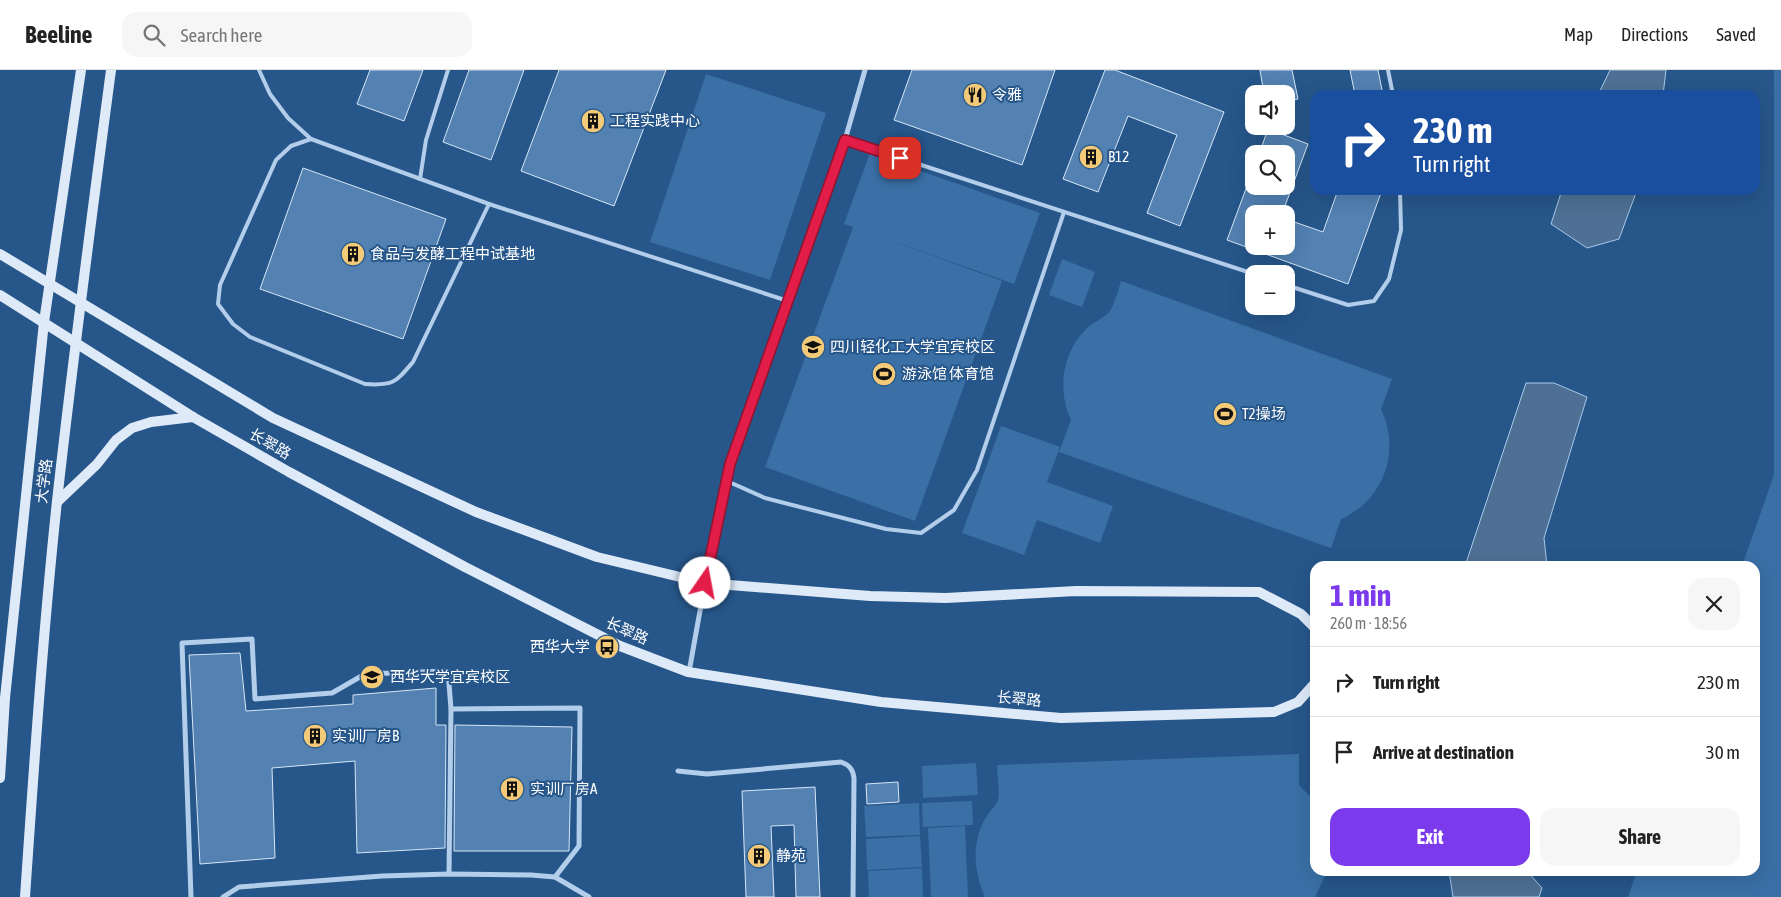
<!DOCTYPE html>
<meta charset="utf-8">
<style>
body{margin:0;font-family:"Asap Condensed","Noto Sans SC",sans-serif;background:#f6f6f6;color:#222;height:100vh;display:flex;flex-direction:column;font-size:19px;white-space:nowrap}
*{box-sizing:border-box;margin:0}
p{font-size:16px;color:#767676}
.icon{flex:none;width:28px;height:28px;fill:none;stroke:currentColor;stroke-width:2;stroke-linecap:round;stroke-linejoin:round}
.map{position:relative;flex:1;overflow:hidden}
.details{position:absolute;left:1310px;top:491px;width:450px;height:315px;display:flex;flex-direction:column;background:#fff;border-radius:15px;box-shadow:0 5px 20px #0002}
.details>*{flex:none}
.top-card{position:absolute;left:1310px;top:20px;width:450px;height:105px;border-radius:15px;box-shadow:0 5px 20px #0002;background:#1a4fa0;color:#fff;overflow:hidden}
.fabs{position:absolute;left:1245px;top:15px;display:grid;gap:10px}
.fabs a{display:grid;place-items:center;width:50px;height:50px;border-radius:10px;background:#fff;box-shadow:0 5px 20px #0002;font-size:25px}
.pin{position:absolute;display:grid;place-items:center;width:42px;height:42px;color:#fff;margin:-21px;border-radius:10px;box-shadow:0 2px 8px #0006}
.me{position:absolute;width:55px;margin:-28px;rotate:12deg;stroke-linejoin:round;filter:drop-shadow(0 0 4px #0008)}
.turn{display:flex;align-items:center;gap:18px;height:105px;padding:0 20px;font-size:22px}
.turn .icon{width:65px;height:65px;stroke-width:2.5}
.turn b{display:block;font-size:35px;line-height:42px}
.round{display:grid;place-items:center;flex:none;width:52px;height:52px;border-radius:15px;background:#f6f6f6}
.head{display:flex;align-items:center;justify-content:space-between;height:85px;padding:0 20px}
h1{font-size:30px;font-weight:700;line-height:38px;color:#7c3aed}
.button{display:flex;gap:10px;margin-top:auto;padding:10px 20px}
.button a{flex:1;height:58px;border-radius:15px;background:#7c3aed;color:#fff;font-size:20px;font-weight:700;line-height:58px;text-align:center}
.button a+a{background:#f6f6f6;color:#222}
ul{padding:0;list-style:none}
li{display:flex;align-items:center;gap:15px;height:70px;padding:0 20px;border-top:1px solid #e0e0e0}
li div{flex:1}
li b{display:block;font-size:19px}
li em{font-style:normal}
header{display:flex;align-items:center;gap:30px;box-sizing:border-box;height:70px;padding:0 25px;background:#fff;border-bottom:1px solid #e0e0e0}
header strong{font-size:24px}
nav{display:flex;gap:28px;margin-inline-start:auto;font-size:18px}
.search{width:350px;height:45px;background:#f6f6f6;display:flex;align-items:center;gap:12px;box-sizing:border-box;padding:0 18px;border-radius:15px;color:#767676;font-size:19px}
.map>svg:first-child{display:block}
.green{fill:#3a70a6}
.water{fill:#4e7094;stroke:#a8c9ea}
.building{fill:#5281b2;stroke:#d7e7f7}
.lines{fill:none;stroke-linecap:round;stroke-linejoin:round}
.service{stroke:#b3ceea;stroke-width:4}
.minor{stroke:#b3ceea;stroke-width:5}
.secondary{stroke:#deeaf8;stroke-width:10}
.route-casing{stroke:#92132f;stroke-width:12}
.route{stroke:#e11d48;stroke-width:9}
.labels{text-anchor:middle;stroke-width:4;stroke-linejoin:round;paint-order:stroke}
.poi-label{font-size:15px;fill:#fff;stroke:#26568a;text-anchor:start}
.street-label{font-size:15px;fill:#fff;stroke:#26568a}
</style>
<header>
<strong>Beeline</strong>
<div class="search"><svg class="icon" aria-label="search" viewBox="0 0 24 24"><circle cx="10" cy="10" r="6"/><path d="M15 15l6 6"/></svg>Search here</div>
<nav><a>Map</a><a>Directions</a><a>Saved</a></nav>
</header>
<div class="map">
<svg width="1781" height="827" viewBox="0 0 1781 827">
<rect width="100%" height="100%" fill="#26568a"/>
<g class="green">
<path d="M1774 0H1781V827H1628L1637 801H1755V496H1742L1774 405Z"/>
<path d="M706 4 826 43 770 210 650 172Z"/>
<path d="M870 83 1040 143 1014 214 881 167 1002 211 915 451 765 397 853 157 844 154Z"/>
<path d="M1062 189 1095 202 1082 237 1049 225Z"/>
<path d="M1121 211 1392 309 1381 339C1401 381 1384 430 1341 449L1331 478 1059 382 1071 350C1057 320 1062 283 1086 259 1092 253 1107 246 1110 241 1115 232 1118 221 1121 211Z"/>
<path d="M1001 356 1060 377 1047 412 1113 436 1100 473 1037 450 1024 485 962 463Z"/>
<path d="M1299 684V715L1315 732V801H1327L1315 827H985C974 802 971 774 985 749 988 743 996 736 998 730 1000 723 997 704 997 695Z"/>
<path d="M976 693 978 725 923 728 922 696Z"/>
<path d="M972 731 973 755 923 757 922 733Z"/>
<path d="M919 733 920 765 866 767 864 736Z"/>
<path d="M965 756 968 827H931L928 758Z"/>
<path d="M920 766 922 797 867 800 866 769Z"/>
<path d="M922 798 923 827H869L868 801Z"/>
</g>
<g class="water">
<path d="M1610 0H1666L1663 25H1598Z"/>
<path d="M1562 120H1637L1619 169 1587 178 1551 154Z"/>
<path d="M1526 313H1554L1587 327 1544 468 1547 496H1465Z"/>
<path d="M1449 801H1527L1542 818 1539 827H1453Z"/>
</g>
<g class="building">
<path d="M370 0H423L404 51 357 34Z"/>
<path d="M469 0H524L491 90 443 72Z"/>
<path d="M559 0H666L614 136 521 101Z"/>
<path d="M912 0H1055L1022 95 894 50Z"/>
<path d="M1105 0H1115L1224 42 1180 156 1147 143 1177 65 1128 46 1098 122 1063 109Z"/>
<path d="M1260 0H1292L1298 29 1286 31V24H1264Z"/>
<path d="M1350 0H1378L1383 25H1355Z"/>
<path d="M1268 59 1308 74 1282 144H1254V176H1286V149L1323 162 1338 120H1382L1348 214 1227 170 1247 116H1286V84H1259Z"/>
<path d="M303 98 446 149 403 269 260 219Z"/>
<path d="M240 583 246 641 353 634V625L436 618V655H446L445 778 357 783 355 691 272 698 275 788 200 794 189 585Z"/>
<path d="M455 655 572 657 569 781H454Z"/>
<path d="M898 712 899 732 867 734 866 714Z"/>
<path d="M815 717 820 827H796L794 755 771 756 774 827H746L742 721Z"/>
</g>
<g class="lines">
<g class="service">
<path d="M259 0 270 24 288 48 311 69 489 134 788 231"/>
<path d="M1388 0 1393 25"/>
<path d="M311 69 291 76 276 90 220 215 218 234 233 254 250 267 365 314C393 316 395 313 413 292L489 134"/>
<path d="M845 70 1254 204"/>
<path d="M420 109 426 70 448 0"/>
<path d="M1286 215 1348 235 1374 231 1389 209 1401 160 1400 120"/>
<path d="M727 411 765 428 886 459 921 463 954 440 977 400 1064 142"/>
</g>
<g class="minor">
<path d="M689 602 705 513 730 394 845 70 865 0"/>
<path d="M678 701 707 704 841 692C849 695 853 699 854 708L853 827"/>
<path d="M449 804 451 639"/>
<path d="M191 827 182 573 252 569 255 629 332 623 365 604 448 601 451 639 580 638 579 776 555 807"/>
<path d="M223 827 239 817 382 806 449 804 531 805 555 807 589 827"/>
</g>
<g class="secondary">
<path d="M0 184 273 348 476 442 597 487 705 513 870 526 946 528 1076 521 1259 522 1301 544 1315 558"/>
<path d="M0 225 193 347 289 402 465 497 620 576 688 602 881 632 1061 648 1274 642 1298 632 1315 613"/>
<path d="M57 432 97 394 116 370 132 358 151 352 193 347"/>
<path d="M0 708 5 628 44 252 81 0"/>
<path d="M25 827C34 695 43 563 57 431 73 287 92 144 111 0"/>
</g>
</g>
<g class="lines">
<g class="route-casing">
<path id="route" d="M705 513 730 394 845 70 900 88"/>
</g>
<use href="#route" class="route"/>
</g>
<defs>
<g id="restaurant-disc" transform="scale(1.25)"><circle r="9.5" fill="#f3ca78" stroke="#26568a"/><path d="M-5-6h1v4h1v-4h1v4h1v-4h1v5L-1.5 .5V6h-2V.5L-5-1ZM5-6V6H3V1.5H1.5Q1.5-4 5-6Z" fill="#111"/></g>
<g id="building-disc" transform="scale(1.25)"><circle r="9.5" fill="#f3ca78" stroke="#26568a"/><path d="M-4-6H4V6H1V3H-1V6H-4ZM-2.5-4.3h1.7v1.8h-1.7ZM.8-4.3h1.7v1.8H.8ZM-2.5-1h1.7V.8h-1.7ZM.8-1h1.7V.8H.8Z" fill="#111"/></g>
<g id="university-disc" transform="scale(1.25)"><circle r="9.5" fill="#f3ca78" stroke="#26568a"/><path d="M0-5L7-2L0 1L-7-2ZM-4 1L0 2.5L4 1V4Q0 6-4 4Z" fill="#111"/></g>
<g id="stadium-disc" transform="scale(1.25)"><circle r="9.5" fill="#f3ca78" stroke="#26568a"/><path d="M0-5a6.5 5 0 1 0 0 10a6.5 5 0 1 0 0-10ZM-3.5-1.8h7v3.6h-7Z" fill="#111"/></g>
<g id="bus-disc" transform="scale(1.25)"><circle r="9.5" fill="#f3ca78" stroke="#26568a"/><path d="M-5-6H5V4H4V6H2V4H-2V6H-4V4H-5ZM-3.5-4V0h7V-4ZM-3.5 1.2v1.5H-2V1.2ZM2 1.2v1.5H3.5V1.2Z" fill="#111"/></g>
</defs>
<g fill-rule="evenodd">
<use href="#restaurant-disc" x="975" y="25"/>
<use href="#building-disc" x="593" y="51"/>
<use href="#building-disc" x="1091" y="87"/>
<use href="#building-disc" x="353" y="184"/>
<use href="#university-disc" x="813" y="277"/>
<use href="#stadium-disc" x="884" y="304"/>
<use href="#stadium-disc" x="1225" y="344"/>
<use href="#bus-disc" x="607" y="577"/>
<use href="#university-disc" x="372" y="607"/>
<use href="#building-disc" x="315" y="666"/>
<use href="#building-disc" x="512" y="719"/>
<use href="#building-disc" x="759" y="786"/>
</g>
<g class="labels">
<g class="poi-label">
<text x="992" y="30">令雅</text>
<text x="610" y="56">工程实践中心</text>
<text x="1108" y="92">B12</text>
<text x="370" y="189">食品与发酵工程中试基地</text>
<text x="830" y="282">四川轻化工大学宜宾校区</text>
<text x="902" y="309">游泳馆 体育馆</text>
<text x="1242" y="349">T2操场</text>
<text x="590" y="582" text-anchor="end">西华大学</text>
<text x="390" y="612">西华大学宜宾校区</text>
<text x="332" y="671">实训厂房B</text>
<text x="530" y="724">实训厂房A</text>
<text x="776" y="791">静苑</text>
</g>
<g class="street-label">
<text transform="translate(270 374) rotate(30)" y="5">长翠路</text>
<text transform="translate(44 411) rotate(-83)" y="5">大学路</text>
<text transform="translate(627 561) rotate(24)" y="5">长翠路</text>
<text transform="translate(1019 629) rotate(5)" y="5">长翠路</text>
</g>
</g>
</svg>
<div class="fabs">
<a><svg class="icon" aria-label="sound" viewBox="0 0 24 24"><path d="M4 9h4l5-4v14l-5-4H4zM17 9q2 3 0 6"/></svg></a>
<a><svg class="icon" aria-label="search" viewBox="0 0 24 24"><circle cx="10" cy="10" r="6"/><path d="M15 15l6 6"/></svg></a>
<a>+</a>
<a>−</a>
</div>
<div class="pin" style="left:900px;top:88px;background:#d93025"><svg class="icon" aria-label="arrive" viewBox="0 0 24 24"><path d="M6 21V4h12l-3 4 3 4H6"/></svg></div>
<svg class="me" style="left:705px;top:513px" viewBox="-20 -20 40 40"><circle r="19" fill="#fff"/><path d="M0-13L10 11 0 6-10 11z" fill="#e11d48"/></svg>
<div class="top-card">
<div class="turn"><svg class="icon" aria-label="right" viewBox="0 0 24 24"><path d="M7 20v-9h11M14 6l5 5-5 5"/></svg><div><b>230 m</b>Turn right</div></div>
</div>
<section class="details">
<div class="head"><div><h1>1 min</h1><p>260 m · 18:56</p></div><a class="round"><svg class="icon" aria-label="close" viewBox="0 0 24 24"><path d="M6 6l12 12M18 6L6 18"/></svg></a></div>
<ul>
<li><svg class="icon" aria-label="right" viewBox="0 0 24 24"><path d="M7 20v-9h11M14 6l5 5-5 5"/></svg><div><b>Turn right</b></div><em>230 m</em></li>
<li><svg class="icon" aria-label="arrive" viewBox="0 0 24 24"><path d="M6 21V4h12l-3 4 3 4H6"/></svg><div><b>Arrive at destination</b></div><em>30 m</em></li>
</ul>
<div class="button"><a>Exit</a><a>Share</a></div>
</section>
</div>
